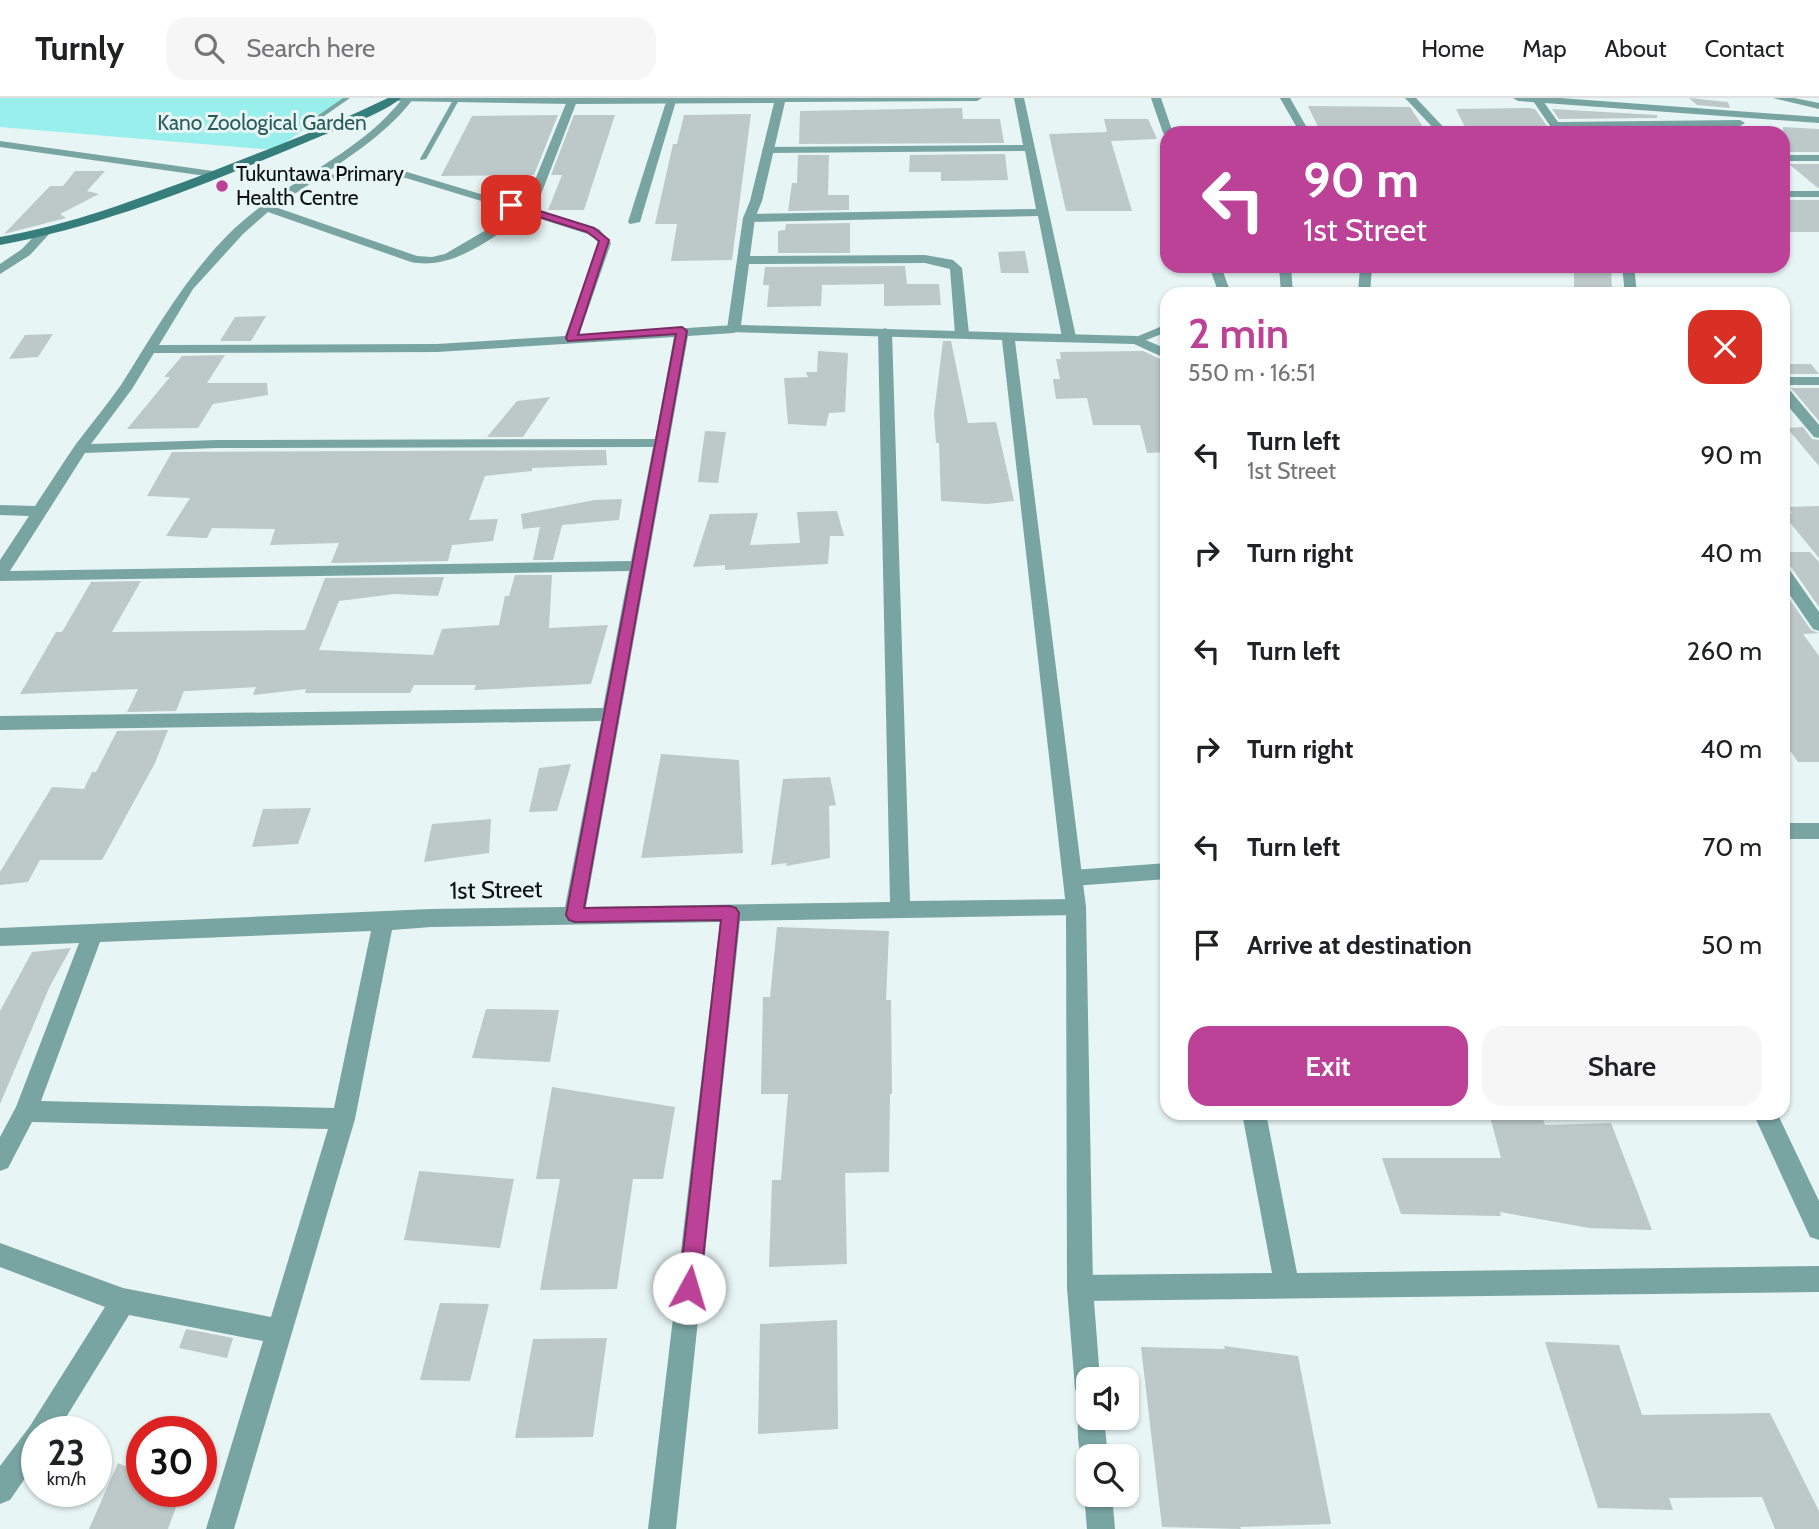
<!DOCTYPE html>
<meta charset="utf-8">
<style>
body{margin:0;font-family:Cabin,sans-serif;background:#f6f6f6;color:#202124;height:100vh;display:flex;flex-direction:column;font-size:26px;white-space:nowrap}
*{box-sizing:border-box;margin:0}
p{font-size:23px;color:#757577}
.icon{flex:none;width:38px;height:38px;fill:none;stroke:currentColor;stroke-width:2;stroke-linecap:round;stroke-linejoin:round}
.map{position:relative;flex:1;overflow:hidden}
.side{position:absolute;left:1160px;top:189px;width:630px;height:833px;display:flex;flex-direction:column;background:#fff;border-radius:21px;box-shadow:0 2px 5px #0004}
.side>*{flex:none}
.banner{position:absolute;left:1160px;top:28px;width:630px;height:147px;border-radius:21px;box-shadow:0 2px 5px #0004;background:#bb4296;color:#fff;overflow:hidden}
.fabs{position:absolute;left:1076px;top:1269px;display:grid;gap:14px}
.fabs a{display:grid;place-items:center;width:63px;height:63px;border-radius:14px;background:#fff;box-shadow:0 2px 5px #0004;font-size:35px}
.speed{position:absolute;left:21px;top:1318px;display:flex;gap:14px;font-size:35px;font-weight:700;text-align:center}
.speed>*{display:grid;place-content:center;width:91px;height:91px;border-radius:50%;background:#fff;box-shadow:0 2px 5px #0004;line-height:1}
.speed small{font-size:18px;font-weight:400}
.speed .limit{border:10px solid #d22;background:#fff;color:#111}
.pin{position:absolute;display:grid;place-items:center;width:60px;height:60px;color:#fff;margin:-30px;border-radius:14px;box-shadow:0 4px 10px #0006}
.me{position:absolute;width:77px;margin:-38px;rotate:6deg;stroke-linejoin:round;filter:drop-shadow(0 0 5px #0008)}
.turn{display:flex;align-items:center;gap:24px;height:147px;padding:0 28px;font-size:32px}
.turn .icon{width:91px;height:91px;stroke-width:2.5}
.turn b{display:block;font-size:49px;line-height:60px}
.round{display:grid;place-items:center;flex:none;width:74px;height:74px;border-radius:21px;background:#f6f6f6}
.headline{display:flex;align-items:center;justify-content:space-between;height:119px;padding:0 28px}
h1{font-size:42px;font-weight:600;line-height:52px;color:#bb4296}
.button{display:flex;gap:14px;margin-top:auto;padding:14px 28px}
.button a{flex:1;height:80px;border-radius:21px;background:#bb4296;color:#fff;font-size:28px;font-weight:600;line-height:80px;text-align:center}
.button a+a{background:#f6f6f6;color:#202124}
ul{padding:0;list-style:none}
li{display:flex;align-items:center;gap:21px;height:98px;padding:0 28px}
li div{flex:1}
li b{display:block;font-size:26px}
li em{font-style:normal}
header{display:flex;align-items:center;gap:42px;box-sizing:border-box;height:98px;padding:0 35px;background:#fff;border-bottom:2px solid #e0e0e0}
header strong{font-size:33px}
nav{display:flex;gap:38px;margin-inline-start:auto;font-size:24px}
.search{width:490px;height:63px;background:#f6f6f6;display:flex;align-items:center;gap:18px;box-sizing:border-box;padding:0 24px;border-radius:21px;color:#757577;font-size:26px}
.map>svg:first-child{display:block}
.green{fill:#98efeb}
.building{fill:#bcc9c8}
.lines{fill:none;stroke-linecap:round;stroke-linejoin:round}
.service{fill:#78a4a2;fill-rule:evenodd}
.minor{fill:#78a4a2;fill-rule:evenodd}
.tertiary{fill:#78a4a2;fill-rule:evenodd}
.secondary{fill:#367e7b;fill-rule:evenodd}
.route{fill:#bb4296;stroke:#7a2b62;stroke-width:2}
.poi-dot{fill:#bb4296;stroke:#e7f5f4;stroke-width:2.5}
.labels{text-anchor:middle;stroke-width:6;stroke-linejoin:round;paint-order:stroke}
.far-park-label{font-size:21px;fill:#285b59;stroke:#e7f5f4}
.far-poi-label{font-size:21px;fill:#0c1010;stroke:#e7f5f4;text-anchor:start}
.street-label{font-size:24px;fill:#0c1010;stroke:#e7f5f4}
</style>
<header>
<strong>Turnly</strong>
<div class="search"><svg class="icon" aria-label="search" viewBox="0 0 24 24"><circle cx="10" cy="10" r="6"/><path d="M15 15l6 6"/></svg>Search here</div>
<nav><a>Home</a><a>Map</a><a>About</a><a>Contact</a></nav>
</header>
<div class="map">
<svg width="1819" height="1431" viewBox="0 0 1819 1431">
<rect width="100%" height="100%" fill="#e7f5f4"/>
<path class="green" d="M0 0H348L275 52 0 29Z"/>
<g class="building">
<path d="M1689 0 1728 4 1730 10 1697 7Z"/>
<path d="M1308 8 1410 9 1425 32 1321 35Z"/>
<path d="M962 10 963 21H1000L1004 45 799 46 800 13Z"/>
<path d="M1530 10 1535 11 1552 35H1468L1456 11Z"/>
<path d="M1552 11 1657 17V20L1559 21Z"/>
<path d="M751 16 732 162 671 163 677 126H655L673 46H677L684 17Z"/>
<path d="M558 17 534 77 441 78 472 18Z"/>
<path d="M574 17H615L584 112H548L562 77H551Z"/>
<path d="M1104 21H1148L1157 41 1111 43 1132 113H1066L1049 36 1107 34Z"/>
<path d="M1783 29 1819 31V54H1783Z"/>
<path d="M1657 32V35H1568L1567 33Z"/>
<path d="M1005 56 1008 82 941 83V74H909L910 57Z"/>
<path d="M798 57H829L828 97H849V112L788 113 792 85H797Z"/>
<path d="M1789 66H1819V90H1818Z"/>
<path d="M75 73H105L87 93 99 96 60 116 66 120 4 136 50 88H63Z"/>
<path d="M1783 102H1819V134H1786L1783 128Z"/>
<path d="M850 125V155H778V133L785 132 786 126Z"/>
<path d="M1025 153 1029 175H1001L998 154Z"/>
<path d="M905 168 907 186H939L941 207 884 208V186L822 187 821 208 767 209 769 187H763L765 169Z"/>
<path d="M1574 168H1611L1612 196H1574Z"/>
<path d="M266 218 251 243H220L235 219Z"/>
<path d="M53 236 38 259 9 261 25 237Z"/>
<path d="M943 243H951L968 325 996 324 1014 403 987 406 941 403 939 345H936L934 315Z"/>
<path d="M818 253 848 255 845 314 829 315 826 328 788 326 784 280 808 279 806 274H817Z"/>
<path d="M1143 253 1160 261 1164 277H1167V354L1147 355 1140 327H1093L1087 300 1056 301 1053 281H1060L1056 261H1061L1060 254Z"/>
<path d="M225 257 207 285H267L268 297 213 306 198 330 127 331 170 279H164L182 258Z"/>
<path d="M1783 266H1811L1819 276H1783Z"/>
<path d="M1791 290H1819V323Z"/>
<path d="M550 299 523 339H487L517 303Z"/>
<path d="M1803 329 1812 341 1819 342V368L1787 330Z"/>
<path d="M705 333 726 334 718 385 698 384Z"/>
<path d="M606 352 607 367 532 370V373L485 378 469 422 498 421 493 443 452 447 448 463 331 465 339 445 270 447 275 431 212 430 207 440 166 438 190 400 147 398 172 354Z"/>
<path d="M622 401 619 422 562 427 553 462H533L540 429 523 431 521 416 595 402Z"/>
<path d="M1819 408V460L1783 416 1792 415 1787 409Z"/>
<path d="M837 413 844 438H830L828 466 725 472V467L693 469 710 416 758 415 750 447 800 445 797 414Z"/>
<path d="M1783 454H1810L1819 464V509L1791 469 1783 467Z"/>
<path d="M515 477H552L549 530 608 527 591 586 474 592 476 587H414L410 595H305L306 591 253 597 256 589 188 593H184L176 613 127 614 138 591 20 596 56 534H62L91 484 141 483 112 534 305 532 325 480 444 479 438 498 394 496 339 503 319 552 433 557 442 531 499 527 505 498H509Z"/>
<path d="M1783 492 1811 532 1819 535 1803 536 1819 558V664H1798L1791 654 1783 655Z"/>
<path d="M168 632 155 665 102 762H40L28 784 0 787V774L52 689 84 691 92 674H96L117 633Z"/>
<path d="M661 656 739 662 743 755 641 760Z"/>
<path d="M571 666 557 713 529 714 539 670Z"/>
<path d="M830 679 836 707 829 708 830 760 786 768 787 765 771 767 783 681Z"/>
<path d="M311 710 298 746 252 749 263 711Z"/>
<path d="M491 721 489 755 424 764 432 726Z"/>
<path d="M777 829 889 833 886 902H891L892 996H890L889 1074 845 1075 847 1166 769 1169 772 1082H781L788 996H761L763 899H770Z"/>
<path d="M71 850 50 888 0 1006V913L32 854Z"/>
<path d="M486 911 559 912 550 964 472 960Z"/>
<path d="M552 989 675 1009 663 1081H633L617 1191 540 1192 560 1081H536Z"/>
<path d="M1489 1015H1541L1545 1027 1611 1025 1652 1132 1589 1130 1500 1114 1501 1118 1401 1116 1382 1060H1501Z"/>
<path d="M419 1073 514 1081 500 1150 404 1142Z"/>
<path d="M440 1205 489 1206 470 1283 420 1282Z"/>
<path d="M837 1222 838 1331 758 1336 760 1226Z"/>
<path d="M186 1231 233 1240 227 1260 179 1250Z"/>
<path d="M607 1240 593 1339 515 1340 533 1241Z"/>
<path d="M1545 1244 1619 1247 1642 1317 1770 1315 1819 1413V1431H1775L1762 1399 1669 1400 1673 1412 1598 1410Z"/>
<path d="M1224 1248 1298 1258 1331 1426 1240 1429 1241 1431 1162 1429 1141 1249 1225 1251Z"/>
<path d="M118 1365 142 1375V1393H182L168 1431H89Z"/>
</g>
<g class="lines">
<g class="service">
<path d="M343 0H350L317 23H313V21Z"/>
<path d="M456 0 459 2 426 61 421 62 420 61 453 2Z"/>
</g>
<g class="minor">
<path d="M403 0 413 1C390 32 355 55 323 77L407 74 524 109 567 3 576 1 577 3 535 112 599 131 611 145 579 237 734 227 741 231 734 235 688 238 586 809 890 804 878 234 885 230 892 234 910 803 1076 801 1083 803 1086 809 1083 815 1076 817 740 823 676 1431H648L720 824 431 829 392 832 355 1021 234 1431H206L263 1243 129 1217 57 1334H37V1363L10 1402 0 1406V1368L30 1328 105 1209 0 1169V1145L123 1190 271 1219 328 1031 32 1024 8 1070 0 1073V1039L16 1009 79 845 0 848V830L431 811 565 809 601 623 0 632V618L603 610 629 473 0 483V462L29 418 0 417V407L35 408C49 387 62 366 76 346 91 326 107 307 121 287 156 232 187 175 236 129 287 82 360 56 403 0ZM406 80 517 114 445 156 432 159 417 158 275 109 311 85 334 81ZM268 114 411 164C454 173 493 138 528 117L591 137 599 145 565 238 437 246 159 247 193 191 243 136ZM674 239 655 341 217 342 91 346 132 291 154 255 437 254ZM653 349 631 463 10 473 85 355 217 350ZM371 833 334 1010 41 1003 100 844Z"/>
<path d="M1014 0H1024L1076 239 1074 242H1064L1062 239 1038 118 749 124 743 120 749 116 1036 111 1025 53 767 55 762 52 767 49 1023 47Z"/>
<path d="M1151 0H1161L1173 35H1167V38L1163 35Z"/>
<path d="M1280 0H1290L1310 35H1300Z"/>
<path d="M1405 0H1416L1449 35H1438Z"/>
<path d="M1531 0H1541L1558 24 1740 22 1745 25 1740 28 1562 30 1565 35H1555Z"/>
<path d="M1773 0H1794L1819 5V11Z"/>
<path d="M667 1 676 3 640 124 630 126 628 124Z"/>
<path d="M0 43 213 73 219 76 213 79 0 49Z"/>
<rect x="1783" y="57" width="36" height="6"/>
<rect x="1783" y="93" width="36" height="6"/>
<path d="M41 131 51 134 30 157 0 176V166L22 151Z"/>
<path d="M925 157 953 162 962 170 969 236 967 239 962 240 955 236 950 171 925 165 743 166 737 162 743 158Z"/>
<path d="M1209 168H1221L1231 196H1219Z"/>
<path d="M1279 168H1291L1293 196H1281Z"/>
<path d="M1360 168H1372L1370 196H1358Z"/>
<path d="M1622 168H1634L1637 196H1625Z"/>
<path d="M1167 226V234L1136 246 1129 242Z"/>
<path d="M1783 289 1788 290 1819 327V340L1814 339 1783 302Z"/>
<path d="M1783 470 1789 471 1819 514V533L1813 531 1783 487Z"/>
<rect x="1783" y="725" width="36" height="16"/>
<path d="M1167 765V781L1073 788 1066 786 1063 780 1066 774 1073 772Z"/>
<path d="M1242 1015H1266L1297 1175 1819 1168V1194L1080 1203 1071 1199 1067 1190 1071 1181 1080 1177 1272 1175Z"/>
<path d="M1753 1015H1777L1819 1103V1142L1810 1139Z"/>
</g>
<g class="tertiary">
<path d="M391 0H982L977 3 785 4 762 103 755 120 741 227 1136 238 1167 251V261L1134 246 1015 243 1086 809 1093 1190 1100 1281H1088V1304L1079 1300 1075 1291 1067 1190 1066 809 1002 242 729 234 727 231 743 120 750 103 774 5 572 6 396 3Z"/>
<path d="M1513 0H1560L1819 19V25L1518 3Z"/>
<rect x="1783" y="279" width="36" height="8"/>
<path d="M1088 1308V1320H1104L1108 1358H1088V1369L1084 1368C1078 1351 1075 1327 1081 1310Z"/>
<path d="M1088 1386V1396H1112L1115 1431H1087L1084 1396Z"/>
</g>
<path class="secondary" d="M388 0H401C381 17 340 30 314 41 213 83 108 127 0 147V139C71 127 137 101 205 76 266 52 328 29 388 0Z"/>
</g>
<path class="route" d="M511 104 594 130 609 142 578 237 682 229 687 233 584 810 730 808 736 810 739 815 700 1190 697 1197 689 1200 682 1197 679 1190 721 822 575 824 569 822 566 817 676 236 568 243 566 240 599 143 587 134 507 109V105Z"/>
<circle class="poi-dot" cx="222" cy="88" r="7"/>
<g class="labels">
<g class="far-park-label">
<text x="262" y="32">Kano Zoological Garden</text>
</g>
<g class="far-poi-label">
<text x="236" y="83">Tukuntawa Primary<tspan x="236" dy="24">Health Centre</tspan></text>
</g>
<g class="street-label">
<text transform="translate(496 792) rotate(-1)" y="8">1st Street</text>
</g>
</g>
</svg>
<div class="fabs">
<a><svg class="icon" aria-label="sound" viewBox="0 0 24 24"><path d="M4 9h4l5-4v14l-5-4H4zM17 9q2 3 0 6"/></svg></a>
<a><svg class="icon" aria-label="search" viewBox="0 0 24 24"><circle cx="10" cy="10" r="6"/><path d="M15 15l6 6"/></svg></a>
</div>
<div class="speed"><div>23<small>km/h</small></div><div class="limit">30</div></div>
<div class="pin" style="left:511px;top:107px;background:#d93025"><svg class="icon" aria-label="arrive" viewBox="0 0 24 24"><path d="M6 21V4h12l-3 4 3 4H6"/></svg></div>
<svg class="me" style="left:689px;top:1190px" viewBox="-20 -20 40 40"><circle r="19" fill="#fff"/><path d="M0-13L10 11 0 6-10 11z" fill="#bb4296"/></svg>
<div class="banner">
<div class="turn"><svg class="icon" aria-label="left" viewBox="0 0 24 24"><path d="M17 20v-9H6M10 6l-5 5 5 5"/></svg><div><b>90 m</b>1st Street</div></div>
</div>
<section class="side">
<div class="headline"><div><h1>2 min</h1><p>550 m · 16:51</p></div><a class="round" style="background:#d93025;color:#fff"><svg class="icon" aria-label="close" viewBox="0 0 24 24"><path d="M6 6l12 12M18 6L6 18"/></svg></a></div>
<ul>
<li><svg class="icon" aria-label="left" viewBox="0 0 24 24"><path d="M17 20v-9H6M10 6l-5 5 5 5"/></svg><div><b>Turn left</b><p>1st Street</p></div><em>90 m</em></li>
<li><svg class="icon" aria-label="right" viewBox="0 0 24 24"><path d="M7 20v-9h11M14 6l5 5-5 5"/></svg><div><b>Turn right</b></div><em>40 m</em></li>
<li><svg class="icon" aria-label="left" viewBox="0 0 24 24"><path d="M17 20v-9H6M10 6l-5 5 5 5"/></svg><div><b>Turn left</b></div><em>260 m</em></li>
<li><svg class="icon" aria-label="right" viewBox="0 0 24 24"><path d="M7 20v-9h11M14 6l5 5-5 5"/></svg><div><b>Turn right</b></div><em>40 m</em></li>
<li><svg class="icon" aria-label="left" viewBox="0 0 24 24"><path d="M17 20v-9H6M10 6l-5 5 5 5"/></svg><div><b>Turn left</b></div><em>70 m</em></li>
<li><svg class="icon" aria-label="arrive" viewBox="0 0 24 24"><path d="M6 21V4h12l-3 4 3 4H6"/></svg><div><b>Arrive at destination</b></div><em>50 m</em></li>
</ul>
<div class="button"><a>Exit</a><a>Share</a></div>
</section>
</div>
